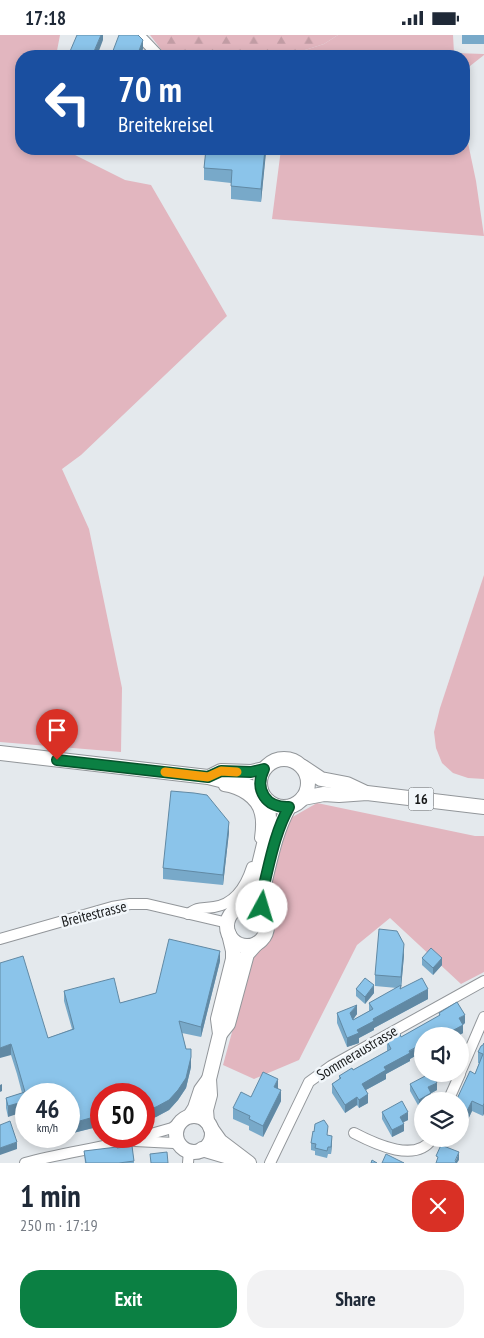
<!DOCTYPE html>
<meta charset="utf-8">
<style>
body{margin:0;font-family:"PT Sans Narrow",sans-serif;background:#f2f2f3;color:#1f2937;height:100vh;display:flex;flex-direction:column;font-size:19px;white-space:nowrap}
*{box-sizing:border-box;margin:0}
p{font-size:16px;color:#747a83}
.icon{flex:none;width:28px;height:28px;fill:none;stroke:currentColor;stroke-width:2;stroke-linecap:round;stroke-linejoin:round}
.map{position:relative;height:1128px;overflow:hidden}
.panel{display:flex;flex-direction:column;background:#fff;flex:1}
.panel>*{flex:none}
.top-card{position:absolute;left:15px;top:15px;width:455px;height:105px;border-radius:20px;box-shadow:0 2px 8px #0003;background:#1a4fa0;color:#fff;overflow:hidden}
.fabs{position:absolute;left:414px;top:992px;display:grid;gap:10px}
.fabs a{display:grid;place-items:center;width:55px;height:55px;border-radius:50%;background:#fff;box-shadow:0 2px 8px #0003;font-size:25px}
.speed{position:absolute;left:15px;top:1048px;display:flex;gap:10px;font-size:25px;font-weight:700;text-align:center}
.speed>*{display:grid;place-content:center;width:65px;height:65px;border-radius:50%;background:#fff;box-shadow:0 2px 8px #0003;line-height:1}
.speed small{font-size:12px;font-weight:400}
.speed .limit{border:8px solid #d22;background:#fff;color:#111}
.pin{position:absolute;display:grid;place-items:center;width:42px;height:42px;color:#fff;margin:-51px -21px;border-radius:50% 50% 50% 0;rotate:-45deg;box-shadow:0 0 5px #0007}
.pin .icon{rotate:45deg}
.me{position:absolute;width:55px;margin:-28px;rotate:6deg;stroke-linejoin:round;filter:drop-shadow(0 0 4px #0008)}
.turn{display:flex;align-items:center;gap:18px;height:105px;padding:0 20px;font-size:22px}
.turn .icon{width:65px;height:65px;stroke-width:2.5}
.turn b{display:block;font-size:35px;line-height:42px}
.round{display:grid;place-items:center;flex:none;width:52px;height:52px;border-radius:20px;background:#f2f2f3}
.head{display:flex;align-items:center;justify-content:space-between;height:85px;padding:0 20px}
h1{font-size:30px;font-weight:700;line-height:38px}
.action{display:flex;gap:10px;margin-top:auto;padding:10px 20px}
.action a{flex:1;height:58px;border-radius:20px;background:#0b8043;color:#fff;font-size:20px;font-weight:700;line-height:58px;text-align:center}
.action a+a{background:#f2f2f3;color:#1f2937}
.status{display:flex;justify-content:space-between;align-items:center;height:35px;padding:0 25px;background:#fff;direction:ltr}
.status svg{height:14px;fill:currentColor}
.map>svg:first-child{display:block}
.grass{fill:#e2b6bf}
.forest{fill:url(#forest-firs)}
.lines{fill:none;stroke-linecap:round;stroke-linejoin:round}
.minor-casing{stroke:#92969a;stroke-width:12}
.major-casing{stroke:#92969a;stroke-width:16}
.minor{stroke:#fff;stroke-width:10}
.major{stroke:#fff;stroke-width:14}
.wall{fill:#78a9c9}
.shaded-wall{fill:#6189a4}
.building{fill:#8bc4ea;stroke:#6189a4}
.route-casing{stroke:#07532c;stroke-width:12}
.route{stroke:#0b8043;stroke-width:9}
.slow{stroke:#f59e0b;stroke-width:9}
.labels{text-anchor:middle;stroke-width:5;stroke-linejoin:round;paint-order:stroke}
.shield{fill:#f1f6fa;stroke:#585b5c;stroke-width:1}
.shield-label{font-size:14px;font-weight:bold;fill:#161819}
.street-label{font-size:15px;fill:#161819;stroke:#f1f6fa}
</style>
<div class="status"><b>17:18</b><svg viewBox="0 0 49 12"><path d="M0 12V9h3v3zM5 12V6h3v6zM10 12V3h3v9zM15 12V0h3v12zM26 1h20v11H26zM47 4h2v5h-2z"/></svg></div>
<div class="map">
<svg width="484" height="1128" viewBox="0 0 484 1128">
<defs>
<pattern id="forest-firs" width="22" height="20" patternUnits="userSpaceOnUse" patternTransform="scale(1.25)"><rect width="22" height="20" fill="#e2b6bf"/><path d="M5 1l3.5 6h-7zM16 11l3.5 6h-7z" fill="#c19ca4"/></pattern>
</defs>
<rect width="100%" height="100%" fill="#e4e9ed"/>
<g class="grass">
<path d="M0 0H60L56 21H21V114H63L125 145 151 150 227 281 81 420 62 434 89 494 122 653 121 717 0 707Z"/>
<path d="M338 0H453L454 18 484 19V20L470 31 464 38V21H286L324 9Z"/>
<path d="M464 89 476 146 484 201 272 184 281 114H464Z"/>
<path d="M484 540V744L468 743 453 738 442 728 436 713 434 697 440 673Z"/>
<path d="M317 768 475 801H484V937L461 949 390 883 357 910 299 1025 254 1044 223 1030 252 924 272 897 268 861 289 784Z"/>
</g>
<path class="forest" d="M150 0H338L324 9 286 21H166Z"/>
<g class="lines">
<g class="minor-casing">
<g id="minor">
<path d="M139 0 159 21"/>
<path d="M224 751C239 753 257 763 260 779 262 787 261 796 260 803"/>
<path d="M188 879C200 871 200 874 214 872 235 869 246 851 252 832"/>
<path d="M0 904 112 872 130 869H147L228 888"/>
<path d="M460 1038 484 982"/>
<path d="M448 1066 460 1039"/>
<path d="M354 1098C377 1110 416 1128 432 1104"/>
<path d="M144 1101 172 1093 179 1088"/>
<path d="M135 1106 174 1108 180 1110"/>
<path d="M25 1128C64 1117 105 1113 144 1101"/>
<path d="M188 1128 189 1116"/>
<path d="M270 1128 309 1047 331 1031 484 946"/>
</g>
</g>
<g class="major-casing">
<g id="major">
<path d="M0 718 208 742 220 745 240 748 261 756"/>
<circle cx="284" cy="748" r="24"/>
<path d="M303 732 321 744 347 749 364 757"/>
<path d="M209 742 221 736 251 737 264 734"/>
<path d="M303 763 324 759 339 760 367 758 484 772"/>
<circle cx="247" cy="891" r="20"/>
<path d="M239 873 251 859 257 838 266 801 269 784 268 766"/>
<path d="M266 882C263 872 261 864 263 854 270 826 275 797 289 772"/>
<path d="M220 999 228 989 247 919 256 909"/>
<path d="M190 1081 195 1073 201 1055 209 1044"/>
<circle cx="194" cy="1099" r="18"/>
<path d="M207 1087 206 1075 210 1060 209 1044 220 999 218 984 233 924V916L229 899"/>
<path d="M210 1092 220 1106 249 1128"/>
<path d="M202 1114 242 1126"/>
</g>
</g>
<use href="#minor" class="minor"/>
<use href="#major" class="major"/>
</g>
<g class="wall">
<path d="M459 0H484V9H462V0Z"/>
<path d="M205 114H266L261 167 231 164V148L204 145V133L206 114Z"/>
<path d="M229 797 223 850 163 844V833Z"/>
<path d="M404 920 401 954 428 964 374 993V995L359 1003V1008L347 1012 337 988V978L357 979 353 985 369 976V968L397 953 375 951V940Z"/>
<path d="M422 923 442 930 433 940 422 930Z"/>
<path d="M220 926 201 1002 182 998 186 1014H191V1032L186 1053 178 1065 169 1075 156 1082 146 1085 145 1083 101 1059V1091L69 1099V1059H26L8 1082 6 1073V1063L22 1058 17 1039 11 1020 0 928 48 1003 72 994 64 966V956L120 968 156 958Z"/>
<path d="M356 954 374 958 365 969 356 961Z"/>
<path d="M439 978 465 988 463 990V998L458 1001H422V1017L410 1024V1026L386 1039V1044L366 1055 368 1068 359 1073 357 1070 345 1078 332 1058V1049L339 1044V1041L353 1035 387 1016V1006L401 1002 439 981Z"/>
<path d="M483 1010V1081L472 1076 464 1093 460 1091V1066L475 1039 479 1028H478V1017Z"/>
<path d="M410 1049 437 1055 431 1058V1065L419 1072 410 1056Z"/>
<path d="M278 1054 281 1066 263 1102 249 1095V1091L233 1084V1073L251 1062Z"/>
<path d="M382 1077 408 1085 403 1087 404 1096 392 1102 382 1084Z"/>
<path d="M328 1100 332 1108 331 1119H328L327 1123 315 1120V1116L311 1115V1108Z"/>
<path d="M132 1111 134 1128H85L84 1116Z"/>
</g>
<g class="shaded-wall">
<path d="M101 0H103V5L97 21H92Z"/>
<path d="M143 5V14L141 21H137Z"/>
<path d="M265 114H266V118L261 167V154Z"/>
<path d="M229 787V797L223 850V840Z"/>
<path d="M404 909V920L401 953V942Z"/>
<path d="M220 916V926L201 1002V992Z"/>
<path d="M442 923V930L433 940V933Z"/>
<path d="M374 950V958L365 969V962Z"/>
<path d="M428 954V964L374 993V995L359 1003V1008L347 1012V1003L357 995 373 984Z"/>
<path d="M357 970V979L350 988V978Z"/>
<path d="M465 980V988L459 992V983Z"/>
<path d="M463 990V998L458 1001H450V997Z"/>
<path d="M448 994V1001H435Z"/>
<path d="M11 1009V1020L0 1023V1013Z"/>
<path d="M422 1009V1017L410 1024V1026L386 1039V1044L362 1057V1049L384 1032Z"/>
<path d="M191 1022V1032L186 1053 178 1065 169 1075 156 1082 146 1085V1075Z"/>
<path d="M278 1044V1055L274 1052Z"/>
<path d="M437 1048V1055L428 1060V1052Z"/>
<path d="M2 1049V1056L0 1057V1050Z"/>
<path d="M281 1055V1066L263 1102V1091Z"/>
<path d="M431 1058V1065L429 1066H422V1070L419 1072V1065Z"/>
<path d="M368 1059V1068L359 1073V1065Z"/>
<path d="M357 1062V1070L345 1078V1070Z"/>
<path d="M26 1066V1076L8 1082V1071Z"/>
<path d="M472 1066V1076L464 1093V1082Z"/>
<path d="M484 1068V1079L483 1081V1071Z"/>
<path d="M144 1073H145V1083L144 1084Z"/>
<path d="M408 1077V1085L400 1089V1082Z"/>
<path d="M101 1080V1091L69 1099V1089Z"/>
<path d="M404 1089V1096L392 1102V1095Z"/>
<path d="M36 1101H59L36 1107Z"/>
<path d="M332 1101V1108L331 1119V1112Z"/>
<path d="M17 1107V1114L0 1120V1113Z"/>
<path d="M459 1117V1125L457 1128H455Z"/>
</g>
<g class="building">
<path d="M77 0H101L92 21H68Z"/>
<path d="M119 0H138L143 5 137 21H111Z"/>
<path d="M206 114H265L261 154 231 151 232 135 204 133Z"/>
<path d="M171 756 194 758 207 760 229 787 223 840 163 833Z"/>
<path d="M379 894 397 896 404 909 401 942 375 940Z"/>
<path d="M169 904 220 916 201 992 179 986 186 1014H191V1022L186 1043 178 1055 169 1065 156 1072 146 1075 145 1073H144V1059H101V1080L69 1089V1059H26V1066L8 1071 6 1063 25 1057 17 1029 11 1009 0 1013V928L23 921 48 1003 74 994 64 956 114 943 120 968 156 958Z"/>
<path d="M431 913 442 923 433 933 422 923Z"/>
<path d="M365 943 374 950 365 962 356 954Z"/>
<path d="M422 943 428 954 373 984 374 986 357 995 359 998 347 1003 337 978 357 970 350 978 353 985 373 974 369 968 401 950 400 954Z"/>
<path d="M457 967 465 980 459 983 463 990 450 997 448 994 435 1001H422V1009L409 1016 410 1018 384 1032 386 1035 362 1049 368 1059 359 1065 357 1062 345 1070 332 1049 341 1043 339 1041 352 1033 353 1035 391 1014 387 1006 400 999 401 1002 440 980 439 978Z"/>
<path d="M484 1008V1068L483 1071 472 1066 464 1082 460 1080V1066H456L470 1036 475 1039 483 1019 478 1017 481 1011 483 1010Z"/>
<path d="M263 1037 278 1044 274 1052 281 1055 263 1091 249 1084 250 1081 233 1073 241 1057 251 1062Z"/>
<path d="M429 1039H432L437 1048 428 1052 431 1058 419 1065 410 1049Z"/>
<path d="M402 1066 408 1077 400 1082 404 1089 392 1095 382 1077Z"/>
<path d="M324 1085 328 1091 327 1100 332 1101 331 1112H328L327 1116 315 1113 316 1109 311 1108 313 1096 314 1097 315 1089Z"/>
<path d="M10 1086 17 1107 0 1113V1090Z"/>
<path d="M441 1110 459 1117 455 1126 456 1127V1128H436L438 1122 436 1121Z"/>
<path d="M132 1111 134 1126 119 1128H86L84 1116 117 1112V1113Z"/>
<path d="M167 1117 168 1128H151L150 1119Z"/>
<path d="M386 1119 404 1128H382Z"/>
<path d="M372 1125 377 1128H371Z"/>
</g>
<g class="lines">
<g class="route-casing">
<path id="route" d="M57 725 208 742 221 736 251 737 264 734C254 755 266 773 289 772 275 797 270 826 263 854L262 862V872"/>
</g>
<use href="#route" class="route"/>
<path class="slow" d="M165 737 208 742 221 736 237 737"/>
</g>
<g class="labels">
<rect class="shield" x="408.5" y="752.5" width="25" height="23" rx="4"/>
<g class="shield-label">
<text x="421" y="769">16</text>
</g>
<g class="street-label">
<text transform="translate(94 879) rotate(-14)" y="5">Breitestrasse</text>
<text transform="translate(357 1018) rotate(-31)" y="5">Sommeraustrasse</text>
</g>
</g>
</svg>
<div class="fabs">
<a><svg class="icon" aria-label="sound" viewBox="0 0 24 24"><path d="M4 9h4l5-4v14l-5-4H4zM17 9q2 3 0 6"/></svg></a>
<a><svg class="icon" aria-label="layers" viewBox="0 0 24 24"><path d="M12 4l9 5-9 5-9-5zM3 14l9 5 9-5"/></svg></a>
</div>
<div class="speed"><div>46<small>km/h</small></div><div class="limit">50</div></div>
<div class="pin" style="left:57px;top:725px;background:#d93025"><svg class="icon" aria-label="arrive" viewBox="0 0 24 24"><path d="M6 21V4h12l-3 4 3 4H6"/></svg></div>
<svg class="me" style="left:262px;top:872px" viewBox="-20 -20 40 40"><circle r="19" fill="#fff"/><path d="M0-13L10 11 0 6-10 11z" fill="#0b8043"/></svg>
<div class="top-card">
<div class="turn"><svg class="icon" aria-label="left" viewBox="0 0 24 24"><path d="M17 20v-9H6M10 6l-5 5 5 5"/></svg><div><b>70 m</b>Breitekreisel</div></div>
</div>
</div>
<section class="panel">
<div class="head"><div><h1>1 min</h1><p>250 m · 17:19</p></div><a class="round" style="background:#d93025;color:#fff"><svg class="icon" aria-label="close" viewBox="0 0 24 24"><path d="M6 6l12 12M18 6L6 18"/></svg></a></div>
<div class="action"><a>Exit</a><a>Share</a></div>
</section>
